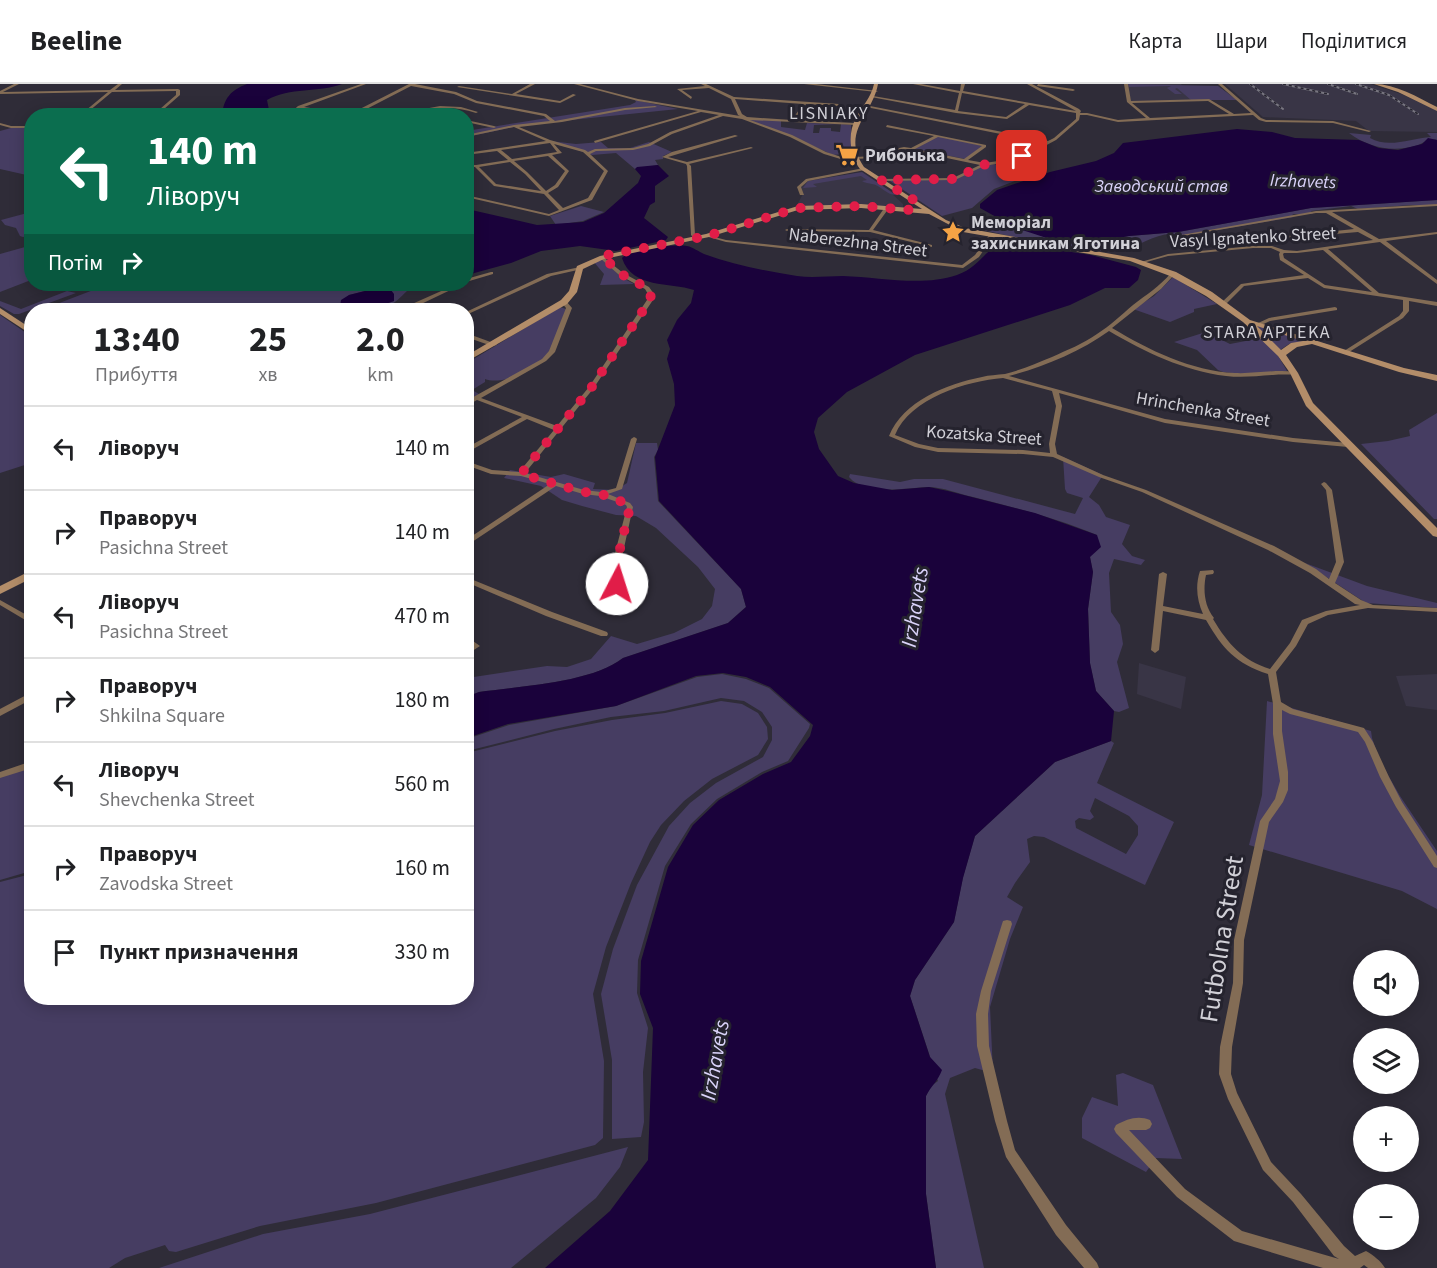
<!DOCTYPE html>
<html lang="uk">
<meta charset="utf-8">
<style>
body{margin:0;font-family:"Source Sans 3",sans-serif;background:#f2f2f2;color:#202124;height:100vh;display:flex;flex-direction:column;font-size:22px;white-space:nowrap}
*{box-sizing:border-box;margin:0}
p{font-size:20px;color:#757577}
.icon{flex:none;width:33px;height:33px;fill:none;stroke:currentColor;stroke-width:2;stroke-linecap:round;stroke-linejoin:round}
.map{position:relative;flex:1;overflow:hidden}
.side{position:absolute;left:24px;top:219px;width:450px;height:702px;display:flex;flex-direction:column;background:#fff;border-radius:24px;box-shadow:0 3px 15px #0003}
.side>*{flex:none}
.top-card{position:absolute;left:24px;top:24px;width:450px;height:183px;border-radius:24px;box-shadow:0 3px 15px #0003;background:#0b6e4f;color:#fff;overflow:hidden}
.controls{position:absolute;left:1353px;top:866px;display:grid;gap:12px}
.controls a{display:grid;place-items:center;width:66px;height:66px;border-radius:50%;background:#fff;box-shadow:0 3px 15px #0003;font-size:30px}
.pin{position:absolute;display:grid;place-items:center;width:51px;height:51px;color:#fff;margin:-26px;border-radius:12px;box-shadow:0 3px 9px #0006}
.me{position:absolute;width:66px;margin:-33px;rotate:5deg;stroke-linejoin:round;filter:drop-shadow(0 0 4px #0008)}
.turn{display:flex;align-items:center;gap:21px;height:126px;padding:0 24px;font-size:27px}
.turn .icon{width:78px;height:78px;stroke-width:2.5}
.turn b{display:block;font-size:42px;line-height:51px}
.then{display:flex;align-items:center;height:57px;padding:0 24px;background:#0003;gap:12px;font-size:22px}
.eta{display:flex;justify-content:space-evenly;align-items:center;height:102px;text-align:center}
.eta b{font-size:36px;font-weight:700;line-height:42px}
ul{padding:0;list-style:none}
li{display:flex;align-items:center;gap:18px;height:84px;padding:0 24px;border-top:2px solid #e0e0e0}
li div{flex:1}
li b{display:block;font-size:22px}
li em{font-style:normal}
header{display:flex;align-items:center;gap:36px;box-sizing:border-box;height:84px;padding:0 30px;background:#fff;border-bottom:2px solid #e0e0e0}
header strong{font-size:28px}
nav{display:flex;gap:33px;margin-inline-start:auto;font-size:21px}
.map>svg:first-child{display:block}
.built{fill:#393546}
.green{fill:#463d62;fill-rule:evenodd}
.water{fill:#1a023b}
.lines{fill:none;stroke-linecap:round;stroke-linejoin:round}
.street{fill:#836c55;fill-rule:evenodd}
.secondary{fill:#b38d69;fill-rule:evenodd}
.rail-casing{stroke:#787680;stroke-width:2}
.rail{stroke:#25232e;stroke-width:1.5;stroke-dasharray:3;stroke-linecap:butt}
.route{stroke:#e11d48;stroke-width:10;stroke-dasharray:0 18}
.labels{text-anchor:middle;stroke-width:6;stroke-linejoin:round;paint-order:stroke}
.far-neighbourhood-label{font-size:18px;letter-spacing:1.5px;fill:#d1d0d7;stroke:#25232e}
.far-poi-label{font-size:18px;font-weight:bold;fill:#d1d0d7;stroke:#25232e;text-anchor:start}
.far-water-label{font-size:18px;font-style:italic;fill:#dad3f9;stroke:#25232e}
.far-street-label{font-size:18px;fill:#d1d0d7;stroke:#25232e}
.water-label{font-size:22px;font-style:italic;fill:#dad3f9;stroke:#25232e}
.near-street-label{font-size:26px;fill:#d1d0d7;stroke:#25232e}
</style>
<header>
<strong>Beeline</strong>
<nav><a>Карта</a><a>Шари</a><a>Поділитися</a></nav>
</header>
<div class="map">
<svg width="1437" height="1184" viewBox="0 0 1437 1184">
<rect width="100%" height="100%" fill="#2f2c38"/>
<g class="built">
<path d="M1127 0H1181L1194 16 1131 18Z"/>
<path d="M1225 0H1370L1401 10 1437 26V48L1369 47 1356 37 1263 33Z"/>
<path d="M858 89 892 110 903 120V125L861 122 800 124 797 121 803 110 800 104 808 97Z"/>
<path d="M1139 579 1186 593 1181 625 1137 610Z"/>
<path d="M1437 590V626L1406 622 1396 592Z"/>
</g>
<g class="green">
<path d="M1128 0 1218 2 1237 16H1191L1177 4 1175 5 1182 10H1175L1167 4 1171 2 1129 3Z"/>
<path d="M635 16 678 25 523 41 467 53 466 47 630 21 636 18Z"/>
<path d="M746 35 781 37V43L805 46 807 39 839 40 814 41 813 49H819L820 44H831V47L840 48 841 40 851 41 852 69 833 71 784 49Z"/>
<path d="M11 44H31V92L0 85V47Z"/>
<path d="M1349 49 1371 51 1370 54C1389 65 1411 54 1431 53L1427 49H1437V56C1429 54 1423 60 1415 62 1392 68 1369 64 1349 49Z"/>
<path d="M937 52 983 62 965 75 914 65Z"/>
<path d="M550 57 576 60 601 58 608 64H630L649 58 672 68 663 72V75L655 76 658 81 635 85 616 69 592 71Z"/>
<path d="M994 80 1028 92 994 105 972 124 942 132 887 95H954L977 83Z"/>
<path d="M862 88 896 111C886 111 881 101 872 100 869 99 865 99 862 97L867 96 861 92 813 100 817 103 803 104 808 97Z"/>
<path d="M1437 116V122L1411 121 1358 125 1351 122 1311 127 1313 130H1294L1292 131 1294 133 1182 152C1161 144 1140 163 1120 167 1105 171 995 151 978 144L1001 137 1053 156 1085 160 1129 152 1178 148 1311 124Z"/>
<path d="M581 122 604 128 583 137 556 141 550 132Z"/>
<path d="M31 128V151L23 153 20 152 16 144 5 141 1 136Z"/>
<path d="M25 163 31 165V196L0 208V170Z"/>
<path d="M603 176 621 193 634 200 600 201 604 190 593 177Z"/>
<path d="M1173 193 1217 220 1194 225V228L1170 238 1133 225 1154 212Z"/>
<path d="M109 200H398L399 203 407 207C394 220 387 226 368 226L394 217 381 203 349 211 336 226H208L212 224 210 223 201 226H41Z"/>
<path d="M67 207 76 209 19 230H14L0 222V217L21 225Z"/>
<path d="M560 223 566 225C561 238 558 254 551 266 543 284 503 302 485 295V298L472 306 479 310 467 317V279Z"/>
<path d="M0 231 32 253 31 379 0 389Z"/>
<path d="M1252 239 1307 257 1289 260 1280 266Z"/>
<path d="M1206 248 1230 260 1261 254 1277 270 1287 287 1241 290 1223 288 1218 286 1197 266 1174 258Z"/>
<path d="M1437 329V435H1434L1361 360 1388 357 1410 352 1409 346Z"/>
<path d="M636 359H657L658 366 654 373 658 417 741 505 746 523 728 539 623 574C591 599 520 602 479 608L467 613V594L547 582 567 583 591 575 611 552 637 560 674 549 702 535 712 522 715 505 698 483 656 444 636 432 616 431 582 422 562 416 541 402 504 394 510 386 551 393 564 390 595 399 593 405 616 406 627 399Z"/>
<path d="M1063 373 1103 391 1089 413 1099 421 1106 433 1130 441 1122 460 1132 472 1145 476 1141 481 1114 475 1109 489 1111 528 1120 541 1123 560 1117 578 1129 624 1119 628 1114 627 1096 607 1090 579 1088 525 1093 488 1090 473 1097 451C1057 434 1015 424 973 413 959 410 943 403 928 403 906 404 865 412 849 393L850 390 900 398 914 395H943L1075 430 1083 414 1067 409 1065 405Z"/>
<path d="M1305 479 1367 502 1437 519V524L1366 519Z"/>
<path d="M722 590 746 595 769 604 810 640 809 644 788 677 762 688 717 715 691 740 665 782 638 876 637 909 648 944 643 988 644 1038 641 1053 612 1055V976L601 910 613 865 637 801 669 742 690 719 716 699 763 673 772 656V643L762 628 744 617 721 614 664 627 611 633 554 645 467 667V655L509 641 616 622 697 593Z"/>
<path d="M721 617 742 620 758 629 767 643 768 655 758 671 712 695 684 717 661 741 650 758 631 799 606 863 593 910 604 977 603 1054 595 1061 376 1119 260 1142 176 1168 169 1167 165 1161 125 1174 109 1184H0V798L31 790 32 914H466L467 669 555 647 612 636 665 629Z"/>
<path d="M1267 617 1371 647 1372 654 1380 677 1400 712 1437 767V825L1402 807 1249 761 1262 711Z"/>
<path d="M1111 657 1114 659 1097 699 1174 738 1145 801 1044 753 1034 752 1027 755 1030 778 1015 799 1007 813 1023 823 1010 855 990 923 993 989 975 984 950 994 945 1010 984 1184H936L926 1110V1012L931 1002 938 997 910 912 915 896 954 838 963 793 975 752 1055 678ZM1095 714 1129 732 1138 742V751L1126 770 1076 744 1075 737 1079 734 1090 736 1094 733 1090 727Z"/>
<path d="M31 682V787L0 796V693Z"/>
<path d="M1123 989 1153 1001 1182 1075 1156 1074 1146 1088 1082 1054V1034L1092 1013 1118 1022 1116 991Z"/>
<path d="M628 1063 620 1083 596 1114 511 1184H159L263 1150 370 1130Z"/>
</g>
<g class="water">
<path d="M247 0H342C318 9 290 3 267 16L270 31H222C224 14 231 6 247 0Z"/>
<path d="M1237 45 1272 48 1295 54 1359 56 1379 64 1398 66 1422 60 1428 54 1437 56V116L1311 124 1178 148 1129 152 1085 160 1053 156 1016 144 980 124V120L997 106 1050 88 1096 77 1114 69 1123 59Z"/>
<path d="M658 81 669 92 655 102V118L650 121 644 134 668 153 666 156 616 167 580 162 541 167 511 179 467 191V125L537 141 583 138 604 129 638 99 641 92 635 85 637 83Z"/>
<path d="M1013 159 1091 171 1136 183 1141 186 1138 196 1129 204H1105L1070 221 915 271 847 308 818 334 814 348 819 365 838 392 854 399 892 406 929 403 948 407 1035 429 1097 451 1101 463 1090 473 1093 488 1088 525 1090 579 1096 607 1114 627 1111 657 1055 678 975 752 963 794 954 838 915 896 910 912 930 973 942 986C938 997 931 1002 926 1012V1110L936 1184H545L610 1127 648 1076 653 944 640 910 641 877 668 783 693 741 719 716 763 690 791 678 810 652 813 641 770 603 746 593 723 589 696 592 616 622 508 640 467 654 466 613 479 608C520 602 591 599 623 574L728 539 746 523 741 505 659 417 655 373 675 321 674 300 667 275 670 265 667 256 677 236 691 219 694 206C670 198 632 205 622 174 630 164 674 160 687 162 693 163 699 168 704 170 734 181 766 187 797 192 812 194 828 192 843 192 879 193 922 203 957 191 985 181 983 160 1013 159Z"/>
<path d="M381 203 391 206 394 210V217L368 226H336L340 223 341 216 349 211Z"/>
</g>
<g class="lines">
<g class="street">
<path d="M14 0H19L3 8 110 6 118 0H122L115 6 178 5 180 6V11L156 32H152L176 11V7L112 8 83 32H79L108 8 0 10V7Z"/>
<path d="M361 0H366L304 23 350 30 409 0H415L456 8 477 17 546 30 555 37 625 24 655 22 657 23 625 26 562 38 519 43 550 56 585 66 588 68 595 65 633 64 648 60 670 48 719 31 701 28 595 59 594 57 698 27 638 17 574 0H580L638 15 740 32 738 31 731 15 709 4 682 6 692 13 691 15 677 5 705 2 701 0H706L734 13 839 20 838 22 806 20 796 36 854 39 855 41 750 36 792 51 826 68 860 79 857 80 824 70 790 53 742 35 723 32 672 50 650 62 633 66 596 67 590 70 608 87 592 116 549 132 466 113V111L549 130 559 126 544 110 494 102 475 83H466V81H476L508 76 497 67 466 71V69L546 57 514 43 466 53V51L514 41 550 37 544 32 476 19 454 10 411 2 353 32 300 24 291 32H287L298 22ZM735 15 803 20 792 36 747 33 742 30ZM550 59 557 68 512 75 501 66ZM554 60 583 68 604 87 588 114 563 124 548 109 558 103 569 87 552 71 562 69ZM548 72 565 87 555 101 546 107 527 88 514 77ZM510 78 525 90 541 107 496 100 479 83Z"/>
<path d="M530 0H535L516 10 560 17 573 10 576 11 560 19 457 3 459 2 512 10Z"/>
<path d="M804 0H816L878 7 876 8Z"/>
<path d="M913 0H921L960 7 961 0H965L963 7 1076 27 1027 0H1032L1079 25 1081 27 1080 29H1087L1118 36 1146 34 1127 18 1124 0H1128L1131 17 1209 15 1234 30 1251 29 1218 0H1222L1261 34 1266 36 1333 37 1371 47 1369 48 1333 39 1266 38 1259 36 1253 31 1118 38 1087 31H1080L1079 36 1056 56 1019 76 984 82 955 96 880 97 881 95 953 94 980 81 904 65 901 66 895 73 854 75 855 73 894 71 899 64 904 63 911 64 934 52 886 43 887 41 986 61V63L968 76 985 79 1017 74 1045 59 866 23 865 21 1048 57 1054 54 1076 35V29L1029 21 1007 35 956 29 871 13 873 12 955 26 959 9ZM962 9 1025 20 1006 33 958 27ZM1208 17 1229 30 1150 34 1132 19ZM938 53 982 62 964 75 915 65Z"/>
<path d="M1038 0 1073 5 1075 6 1073 7 1037 2Z"/>
<path d="M440 22 461 23 478 28 476 29C457 23 440 22 421 28L435 32C429 32 421 32 416 28L424 25Z"/>
<path d="M466 36 494 42 496 43 494 44 466 38Z"/>
<path d="M0 39 11 42H32V44H11L0 41Z"/>
<path d="M735 51 738 52 668 73 687 78 751 63 753 64 689 80 691 82 695 151 699 155 695 156 691 151 687 82 686 80 662 73 672 68Z"/>
<path d="M864 84 865 86 808 97 801 103 804 111H800L797 103 806 95Z"/>
<path d="M1437 120V122L1332 128 1379 155 1437 148V150L1386 157 1437 196V200L1380 158 1328 165 1379 209 1437 218V222L1409 217V227L1403 234 1346 270 1344 269V267L1399 232 1403 227V216L1324 204 1308 194 1244 202 1225 221H1221V219L1241 200 1304 191 1280 176 1279 170 1280 168 1271 164H1253L1168 172 1143 179 1141 178 1168 170 1253 162H1272L1284 166 1297 167 1373 156 1358 148 1278 155 1276 154 1278 153 1354 145 1326 129H1316L1172 154 1170 153 1316 127ZM1323 166 1372 208 1325 201 1284 174 1283 170 1284 169H1297Z"/>
<path d="M885 123 889 124 873 146 932 161V163L870 148 787 147 785 146 787 145 869 146Z"/>
<path d="M990 150 994 151 979 173 963 184 726 158 705 152 707 151 726 156 962 181 975 171Z"/>
<path d="M602 172 623 189 649 203 654 210 653 216 593 305 525 389 584 406 601 408 616 404 631 355 634 353 636 354 637 355 622 405 608 410 630 419 633 423 622 473 621 500 617 502 613 500 614 473 627 423 626 421 600 412 583 410 556 402 466 462V456L550 400 521 392 491 390 466 381V377L492 386 519 388 554 346 527 335 466 369V364L522 333 477 316 466 322V317L542 275 549 267 566 224 561 218 566 217 572 224 555 268 546 277 481 314 557 342 589 303 647 216 648 210 645 205 619 191 600 174V173Z"/>
<path d="M580 183 582 184V185L551 192 466 231V228L547 190Z"/>
<path d="M491 188H493V190L466 198V195Z"/>
<path d="M1171 189 1175 190 1161 205 1112 244C1149 266 1191 287 1235 289 1255 290 1276 285 1296 288V290C1288 291 1280 290 1273 291 1257 292 1242 294 1226 292 1184 287 1145 268 1109 247 1080 268 1043 283 1009 292L1165 335 1293 354 1348 359 1351 361 1348 363 1293 358 1165 339 1059 309 1062 322 1055 360 1057 370 1103 391 1146 406 1274 462 1316 485 1329 495 1336 478 1326 406 1321 400 1324 398 1326 399 1332 406 1344 478 1335 499 1361 516 1373 521 1437 524V528L1368 524 1328 531 1308 540 1296 562 1276 588 1281 618 1293 625 1364 644 1373 658 1389 693 1402 718 1437 772V784L1434 783 1396 723 1380 693 1365 658 1358 648 1290 630 1282 626V647L1288 688V706L1283 718 1269 738 1244 856 1243 899 1232 963 1231 990 1237 1009 1271 1078 1301 1110 1344 1162 1355 1172 1366 1167C1373 1171 1381 1177 1385 1184H1368L1364 1181 1360 1184H1323L1234 1157 1177 1113 1116 1049 1114 1045 1116 1041C1127 1035 1138 1031 1150 1036L1152 1040 1150 1044 1146 1046H1129L1185 1105 1242 1147 1339 1175 1334 1172 1293 1118 1263 1086 1228 1015 1219 990 1220 963 1233 899 1234 856 1260 737 1275 715 1280 697 1273 650V620L1268 590C1235 579 1223 565 1206 536L1163 527 1159 566 1155 569 1151 566 1159 490 1163 488 1167 490 1163 522 1203 530C1197 516 1195 502 1200 487L1213 486 1214 488 1213 490 1206 491C1203 505 1204 522 1214 534L1213 535C1228 560 1242 576 1270 585L1290 559 1302 536 1326 527 1360 521 1355 520 1310 489 1268 466 1142 408 1099 393 1053 373 1023 370 938 368 915 363 889 352C903 317 947 300 982 293 989 291 997 291 1005 290 1021 286 1037 279 1052 273 1067 266 1083 260 1097 250 1110 242 1121 231 1133 221 1146 211 1160 202 1171 189ZM1003 294 1052 307 1056 322 1049 360 1050 369 1023 366 938 364 919 360 895 351C910 314 967 297 1003 294Z"/>
<path d="M457 200H463L417 222V226L400 225 393 226H386L400 221 412 223V220Z"/>
<path d="M1335 223 1337 224V226L1270 237 1259 242 1256 240 1269 234Z"/>
<path d="M466 249 496 260 497 261 492 262 466 253Z"/>
<path d="M466 493 552 528 607 548 608 550 607 552H601L546 532 466 498Z"/>
<path d="M0 516 32 534V540L0 521Z"/>
<path d="M466 552 480 562 466 571V564L470 562 466 559Z"/>
<path d="M32 608V615L0 632V625Z"/>
<path d="M32 677V684L0 694V688Z"/>
<path d="M1007 836 1011 837 1012 840 991 907 988 930 989 962 1007 1037 1015 1066 1066 1141 1097 1179 1099 1184H1084L1056 1151 1006 1073 995 1037 977 962 976 930 981 907 1002 840 1003 837Z"/>
</g>
<g class="secondary">
<path d="M874 0H878C873 30 840 48 864 83L946 136 965 144 1134 174 1176 188 1212 208 1250 236 1404 284 1437 291V297L1399 288 1312 260 1297 263 1286 271 1298 289 1313 319 1437 444V453L1433 452 1306 322 1290 289 1278 272 1243 238 1206 212 1170 192 1130 177 963 148 929 130 861 124 798 126 709 153 604 175 583 185 577 208 567 220 466 278V272L561 216 569 207 577 182 600 172 706 150 798 122 861 120 922 125 860 85C850 71 847 50 856 34 862 22 871 14 874 0ZM1257 242 1303 257 1291 259 1281 266Z"/>
<path d="M1374 0C1396 0 1417 13 1437 23V27L1398 8Z"/>
<path d="M0 224 32 245V251L0 230Z"/>
<path d="M32 486V494L0 510V502Z"/>
</g>
<g class="rail-casing">
<g id="rail">
<path d="M1250 0 1283 25"/>
<path d="M1283 0 1328 10"/>
<path d="M1328 0 1357 10"/>
<path d="M1356 0 1389 11 1418 30"/>
</g>
</g>
<use href="#rail" class="rail"/>
</g>
<g class="lines">
<path class="route" d="M617 500 618 473 630 423 628 420 601 410 583 408 521 390 591 304 650 216 651 210 647 204 621 190 602 172 707 152 798 124 861 122 910 126 915 123 917 118 881 96 954 95 983 81 1022 72"/>
</g>
<defs>
<g id="supermarket-bare" transform="scale(1.8)"><path d="M-6-5.5h2.5l.6 2H6L4.5 2H-2.5L-4.4-4H-6ZM-1.5 3.2a1.3 1.3 0 1 0 .1 0ZM3 3.2a1.3 1.3 0 1 0 .1 0Z" fill="#f5a345" stroke="#25232e" stroke-width="2.5" paint-order="stroke"/></g>
<g id="sight-bare" transform="scale(1.8)"><path d="M0-6L1.8-2.2L6-1.7L2.9 1.2L3.7 5.4L0 3.3L-3.7 5.4L-2.9 1.2L-6-1.7L-1.8-2.2Z" fill="#f5a345" stroke="#25232e" stroke-width="2.5" paint-order="stroke"/></g>
</defs>
<g fill-rule="evenodd">
<use href="#supermarket-bare" x="847" y="71"/>
<use href="#sight-bare" x="953" y="148"/>
</g>
<g class="labels">
<g class="far-neighbourhood-label">
<text x="829" y="35">LISNIAKY</text>
<text x="1267" y="254">STARA APTEKA</text>
</g>
<g class="far-poi-label">
<text x="865" y="77">Рибонька</text>
<text x="971" y="144">Меморіал<tspan x="971" dy="21">захисникам Яготина</tspan></text>
</g>
<g class="far-water-label">
<text transform="translate(1303 97) rotate(2)" y="6">Irzhavets</text>
<text x="1161" y="108">Заводський став</text>
</g>
<g class="far-street-label">
<text transform="translate(1253 153) rotate(-3)" y="6">Vasyl Ignatenko Street</text>
<text transform="translate(858 158) rotate(7)" y="6">Naberezhna Street</text>
<text transform="translate(1203 325) rotate(10)" y="6">Hrinchenka Street</text>
<text transform="translate(984 351) rotate(4)" y="6">Kozatska Street</text>
</g>
<g class="water-label">
<text transform="translate(914 523) rotate(-81)" y="8">Irzhavets</text>
<text transform="translate(714 976) rotate(-80)" y="8">Irzhavets</text>
</g>
<g class="near-street-label">
<text transform="translate(1221 855) rotate(-81)" y="9">Futbolna Street</text>
</g>
</g>
</svg>
<div class="controls">
<a><svg class="icon" aria-label="sound" viewBox="0 0 24 24"><path d="M4 9h4l5-4v14l-5-4H4zM17 9q2 3 0 6"/></svg></a>
<a><svg class="icon" aria-label="layers" viewBox="0 0 24 24"><path d="M12 4l9 5-9 5-9-5zM3 14l9 5 9-5"/></svg></a>
<a>+</a>
<a>−</a>
</div>
<div class="pin" style="left:1022px;top:72px;background:#d93025"><svg class="icon" aria-label="arrive" viewBox="0 0 24 24"><path d="M6 21V4h12l-3 4 3 4H6"/></svg></div>
<svg class="me" style="left:617px;top:500px" viewBox="-20 -20 40 40"><circle r="19" fill="#fff"/><path d="M0-13L10 11 0 6-10 11z" fill="#e11d48"/></svg>
<div class="top-card">
<div class="turn"><svg class="icon" aria-label="left" viewBox="0 0 24 24"><path d="M17 20v-9H6M10 6l-5 5 5 5"/></svg><div><b>140 m</b>Ліворуч</div></div>
<div class="then">Потім<svg class="icon" aria-label="right" viewBox="0 0 24 24"><path d="M7 20v-9h11M14 6l5 5-5 5"/></svg></div>
</div>
<section class="side">
<div class="eta">
<div><b>13:40</b><p>Прибуття</p></div>
<div><b>25</b><p>хв</p></div>
<div><b>2.0</b><p>km</p></div>
</div>
<ul>
<li><svg class="icon" aria-label="left" viewBox="0 0 24 24"><path d="M17 20v-9H6M10 6l-5 5 5 5"/></svg><div><b>Ліворуч</b></div><em>140 m</em></li>
<li><svg class="icon" aria-label="right" viewBox="0 0 24 24"><path d="M7 20v-9h11M14 6l5 5-5 5"/></svg><div><b>Праворуч</b><p>Pasichna Street</p></div><em>140 m</em></li>
<li><svg class="icon" aria-label="left" viewBox="0 0 24 24"><path d="M17 20v-9H6M10 6l-5 5 5 5"/></svg><div><b>Ліворуч</b><p>Pasichna Street</p></div><em>470 m</em></li>
<li><svg class="icon" aria-label="right" viewBox="0 0 24 24"><path d="M7 20v-9h11M14 6l5 5-5 5"/></svg><div><b>Праворуч</b><p>Shkilna Square</p></div><em>180 m</em></li>
<li><svg class="icon" aria-label="left" viewBox="0 0 24 24"><path d="M17 20v-9H6M10 6l-5 5 5 5"/></svg><div><b>Ліворуч</b><p>Shevchenka Street</p></div><em>560 m</em></li>
<li><svg class="icon" aria-label="right" viewBox="0 0 24 24"><path d="M7 20v-9h11M14 6l5 5-5 5"/></svg><div><b>Праворуч</b><p>Zavodska Street</p></div><em>160 m</em></li>
<li><svg class="icon" aria-label="arrive" viewBox="0 0 24 24"><path d="M6 21V4h12l-3 4 3 4H6"/></svg><div><b>Пункт призначення</b></div><em>330 m</em></li>
</ul>
</section>
</div>
